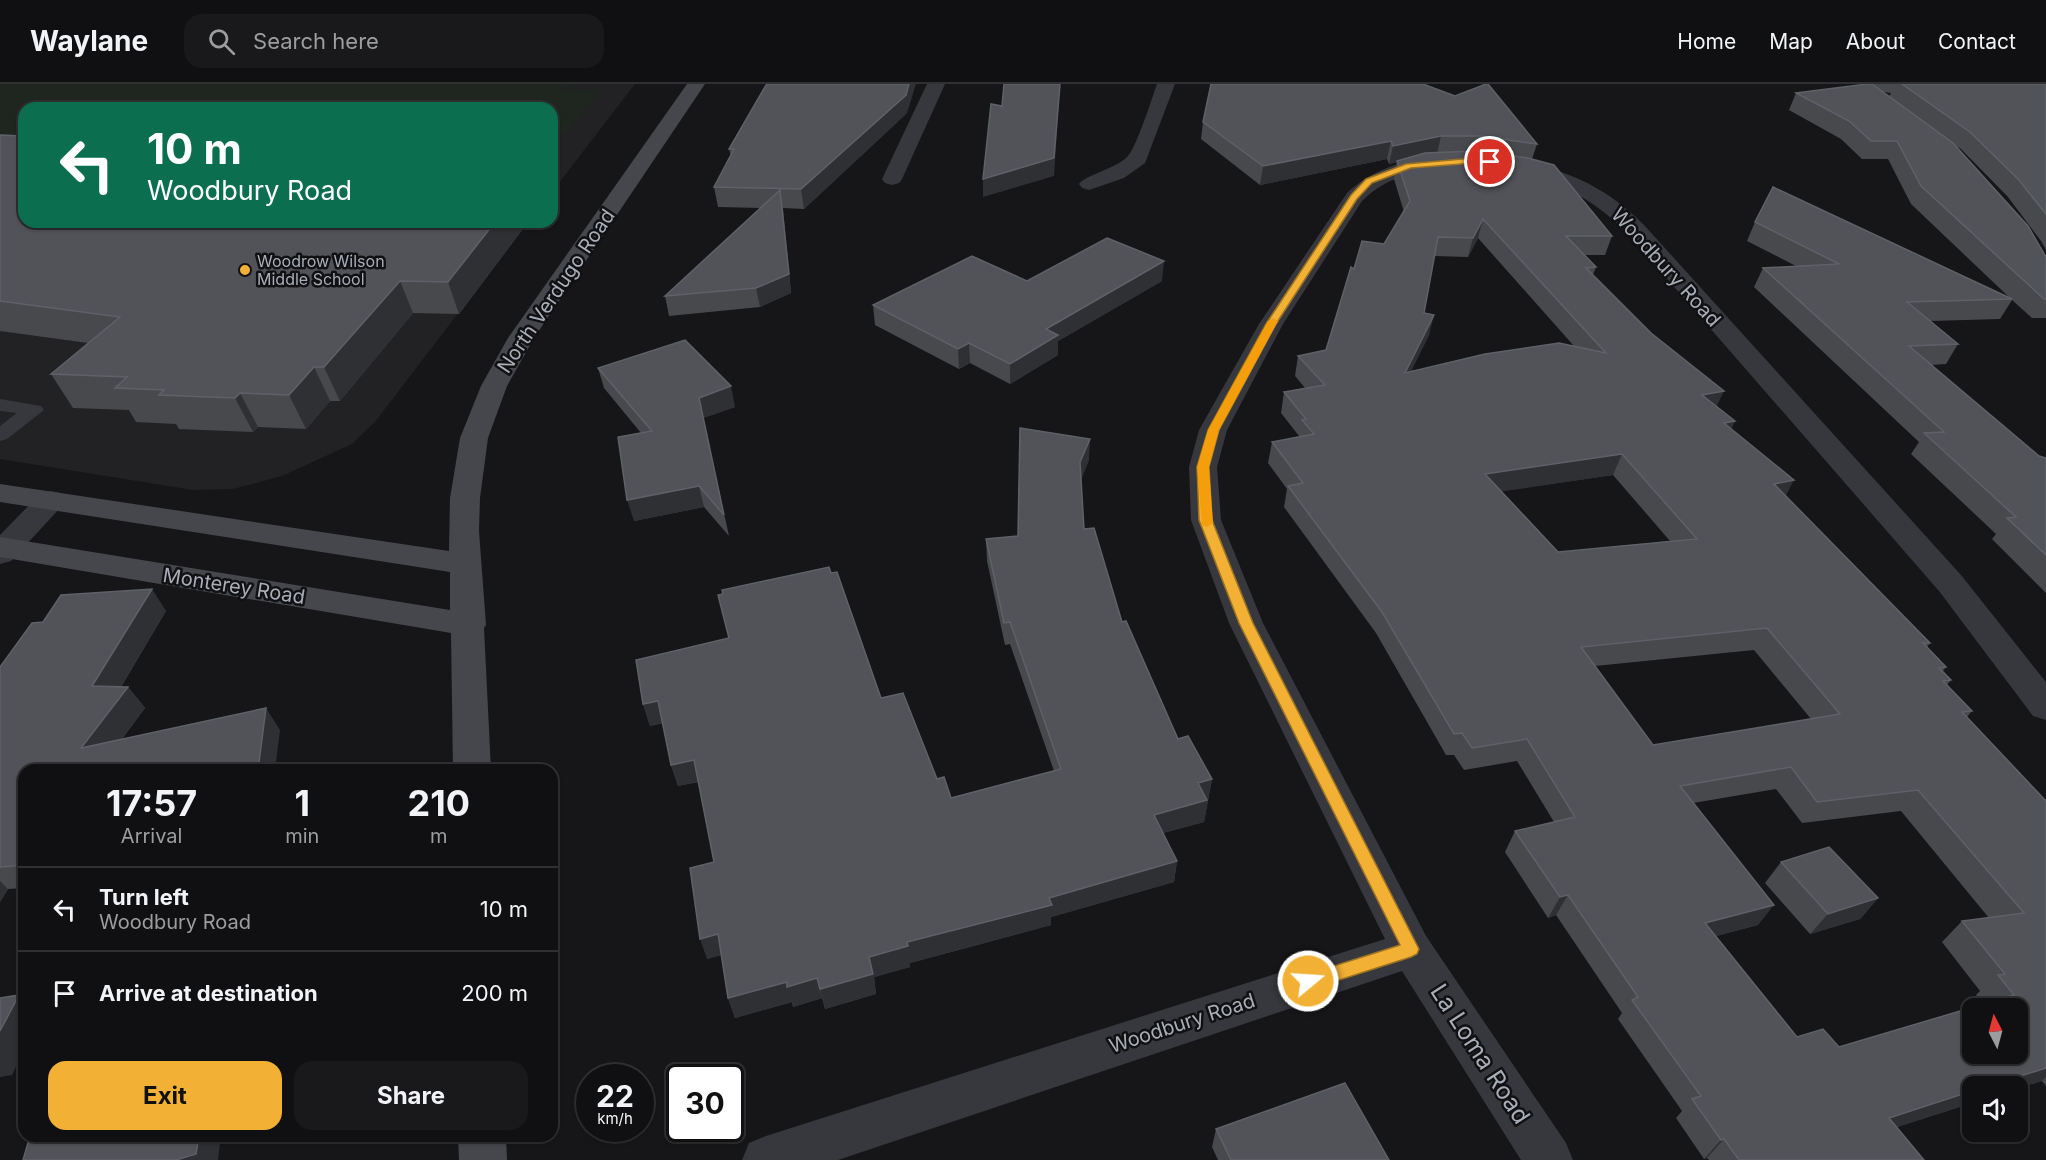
<!DOCTYPE html>
<style>
body{margin:0;font-family:Inter,sans-serif;background:#19191b;color:#f1f3f6;height:100vh;display:flex;flex-direction:column;font-size:22px;white-space:nowrap}
*{box-sizing:border-box;margin:0}
p{font-size:20px;color:#9c9d9f}
.icon{flex:none;width:33px;height:33px;fill:none;stroke:currentColor;stroke-width:2;stroke-linecap:round;stroke-linejoin:round}
.map{position:relative;flex:1;overflow:hidden}
.panel{position:absolute;left:18px;top:680px;width:540px;height:378px;display:flex;flex-direction:column;background:#101012;border-radius:18px;box-shadow:0 2px 4px #0004,0 0 0 2px #303032}
.panel>*{flex:none}
.hud{position:absolute;left:18px;top:18px;width:540px;height:126px;border-radius:18px;box-shadow:0 2px 4px #0004,0 0 0 2px #303032;background:#0b6e4f;color:#fff;overflow:hidden}
.needle{width:39px;rotate:354deg}
.fabs{position:absolute;left:1962px;top:914px;display:grid;gap:12px}
.fabs a{display:grid;place-items:center;width:66px;height:66px;border-radius:12px;background:#101012;box-shadow:0 2px 4px #0004,0 0 0 2px #303032;font-size:30px}
.speed{position:absolute;left:576px;top:980px;display:flex;gap:12px;font-size:30px;font-weight:700;text-align:center}
.speed>*{display:grid;place-content:center;width:78px;height:78px;border-radius:50%;background:#101012;box-shadow:0 2px 4px #0004,0 0 0 2px #303032;line-height:1}
.speed small{font-size:15px;font-weight:400}
.speed .limit{border:3px solid #111;border-radius:9px;background:#fff;color:#111}
.pin{position:absolute;display:grid;place-items:center;width:51px;height:51px;color:#fff;margin:-26px;border:3px solid #fff;border-radius:50%;box-shadow:0 2px 6px #0007}
.me{position:absolute;width:66px;margin:-33px;rotate:72deg;stroke-linejoin:round;filter:drop-shadow(0 0 4px #0008)}
.turn{display:flex;align-items:center;gap:21px;height:126px;padding:0 30px;font-size:27px}
.turn .icon{width:78px;height:78px;stroke-width:2.5}
.turn b{display:block;font-size:42px;line-height:51px}
.eta{display:flex;justify-content:space-evenly;align-items:center;height:102px;text-align:center}
.eta b{font-size:36px;font-weight:700;line-height:42px}
.primary-button{display:flex;gap:12px;margin-top:auto;padding:12px 30px}
.primary-button a{flex:1;height:69px;border-radius:18px;background:#f2b134;color:#111;font-size:24px;font-weight:700;line-height:69px;text-align:center}
.primary-button a+a{background:#19191b;color:#f1f3f6}
ul{padding:0;list-style:none}
li{display:flex;align-items:center;gap:18px;height:84px;padding:0 30px;border-top:2px solid #303032}
li div{flex:1}
li b{display:block;font-size:22px}
li em{font-style:normal}
header{display:flex;align-items:center;gap:36px;box-sizing:border-box;height:84px;padding:0 30px;background:#101012;border-bottom:2px solid #303032}
header strong{font-size:28px}
nav{display:flex;gap:33px;margin-inline-start:auto;font-size:21px}
.search{width:420px;height:54px;background:#19191b;display:flex;align-items:center;gap:15px;box-sizing:border-box;padding:0 21px;border-radius:18px;color:#9c9d9f;font-size:22px}
.map>svg:first-child{display:block}
.built{fill:#222225}
.green{fill:#1e261f}
.lines{fill:none;stroke-linecap:round;stroke-linejoin:round}
.lane{fill:#37383d;fill-rule:evenodd}
.street{fill:#37383d;fill-rule:evenodd}
.secondary{fill:#45474d;fill-rule:evenodd}
.wall{fill:#47494d;fill-rule:evenodd}
.shaded-wall{fill:#2f3033}
.building{fill:#525359;stroke:#5f6168;stroke-width:1.5;fill-rule:evenodd}
.route{fill:#f2b134;stroke:#9d7322;stroke-width:1.5}
.slow{fill:#f59e0b}
.poi-dot{fill:#f2b134;stroke:#111113;stroke-width:2}
.labels{text-anchor:middle;stroke-width:5;stroke-linejoin:round;paint-order:stroke}
.far-poi-label{font-size:16px;fill:#a8adb8;stroke:#111113;text-anchor:start}
.street-label{font-size:20px;fill:#a8adb8;stroke:#111113}
.near-street-label{font-size:24px;fill:#a8adb8;stroke:#111113}
</style>
<header>
<strong>Waylane</strong>
<div class="search"><svg class="icon" aria-label="search" viewBox="0 0 24 24"><circle cx="10" cy="10" r="6"/><path d="M15 15l6 6"/></svg>Search here</div>
<nav><a>Home</a><a>Map</a><a>About</a><a>Contact</a></nav>
</header>
<div class="map">
<svg width="2046" height="1076" viewBox="0 0 2046 1076">
<rect width="100%" height="100%" fill="#161618"/>
<path class="built" d="M0 0H635L552 108V24H24V138H528L375 338 352 360 282 392 233 405 193 406 0 375Z"/>
<path class="green" d="M0 0H580L558 5 601 7 566 49H552V24H24V77L0 76Z"/>
<g class="lines">
<path class="lane" d="M0 315 41 322 44 326 7 355 0 357V342L17 329 0 327Z"/>
<g class="street">
<path d="M927 0H945L902 95 899 99 892 101 885 99 882 95Z"/>
<path d="M1157 0H1175L1145 79 1124 94 1089 106 1082 104 1079 100C1085 91 1115 85 1127 73 1136 65 1152 14 1157 0Z"/>
<path d="M1439 72 1446 74 1449 78 1446 82C1411 91 1390 90 1362 117L1283 240 1227 346 1217 383 1221 436 1263 539 1426 852 1566 1059 1573 1076H1521L1402 887 838 1076H742L749 1059 766 1052 1385 855 1229 539 1191 436 1189 383 1199 346 1259 240 1347 109C1374 84 1403 77 1439 72Z"/>
<path d="M1523 77C1573 89 1607 104 1644 141L1961 491 2046 598V636L2033 632 1939 507 1629 151C1594 115 1563 100 1516 87L1513 83 1516 79Z"/>
<path d="M51 407 61 409 66 416 61 423 11 477 0 480V451L41 409Z"/>
</g>
<g class="secondary">
<path d="M687 0H705L534 254 507 302 488 354 480 414 479 447 486 541 484 544 491 686H453L451 549 0 473V453L450 526V488L0 418V400L449 467 450 414 460 354 481 302 508 254Z"/>
<path d="M458 1052H506L507 1076H459Z"/>
</g>
</g>
<g class="wall">
<path d="M1211 0 1537 60 1532 75 1612 152 1605 171H1584L1596 183 1593 191 1716 322 1735 337 1731 345 1786 412 1930 559 1927 563 1946 583 1943 587 1951 596 1947 601 1972 627 1967 633 2046 717V1002L2042 997 2018 1004V1002H1972V1019L1897 1043 1924 1076H1709L1707 1074 1704 1075 1676 1034 1682 1027 1618 935 1622 929 1556 831 1548 834 1505 768 1515 747 1554 738 1517 677 1464 686 1454 671H1446L1376 549 1284 423 1287 405 1268 379 1272 358 1299 353V352L1281 329 1284 308 1305 304 1295 292 1298 272 1326 266 1354 185 1384 160 1404 128 1394 95 1397 78 1389 80 1387 75 1260 101 1201 55 1203 38ZM1478 154 1574 262 1411 287 1429 251 1424 229 1434 172 1468 173ZM1613 391 1670 457 1558 468 1501 407ZM1754 566 1811 635 1653 661 1595 582ZM1776 705 1802 739 1901 727 1989 834 1962 837 1942 858 1980 907 1976 911 1983 920 1839 963 1797 953 1716 852 1758 841 1693 719Z"/>
<path d="M1867 0H2046V166L2041 157 2008 113 1961 65 1956 62 2046 173V234H2032L2012 216 2000 235 1930 237 1958 260 1946 280 1931 281 2039 372 2046 374V509L1992 455 1996 450 1911 370 1919 358 1754 203 1763 184 1796 182 1747 157 1755 138 2011 215 1911 120 1888 75H1862L1841 55 1789 26 1796 9ZM1883 8 1891 9 1889 12Z"/>
<path d="M907 29 804 125 783 124 791 209 760 223 669 232 665 212 761 124 718 123 714 103 731 72 729 65Z"/>
<path d="M0 51 522 146 459 230 413 229 340 317H330L306 345 258 343 253 348 179 345 176 340 136 338 129 326 73 324 51 290 88 259 0 247Z"/>
<path d="M1027 197H1162L1058 257V271L1010 300 970 279 959 285 875 241 873 221Z"/>
<path d="M598 284 735 323 703 334 729 452 704 423 634 437 641 349 604 304Z"/>
<path d="M1089 376 1081 394 1084 445 1122 538 1178 655 1212 695 1204 738 1163 749 1177 777 1174 798 1051 833V841L910 879V883L874 893 876 910 825 925 822 914 793 923 792 918 735 934 728 914 721 871 707 875 714 778 698 698 678 702 671 681 663 639 650 642 643 620 881 614 937 695 951 714 1054 687 1010 560 1005 561 987 477 986 455 1018 452Z"/>
<path d="M166 527 121 603H128L145 624 122 655 280 646 24 686V804L8 805 0 818V583Z"/>
<path d="M1781 778 1878 814 1860 835 1810 850 1765 799Z"/>
<path d="M1216 1045 1389 1076H1218L1212 1063Z"/>
</g>
<g class="shaded-wall">
<path d="M909 0H916L907 29 804 125 801 105Z"/>
<path d="M1060 0 1054 92 983 113V95Z"/>
<path d="M1441 52 1437 70 1389 80 1393 62Z"/>
<path d="M1391 57 1387 75 1260 101 1263 82Z"/>
<path d="M780 106 791 209 760 223 756 204Z"/>
<path d="M1483 135 1478 154 1468 173 1473 154Z"/>
<path d="M495 138H519L522 146 459 230 448 198Z"/>
<path d="M1164 177 1162 197 1058 257V271L1010 300V280L1046 245Z"/>
<path d="M400 197 413 229 340 317 324 283Z"/>
<path d="M1434 231 1429 251 1400 309 1405 289Z"/>
<path d="M969 259 970 279 959 285 958 265Z"/>
<path d="M314 283 330 317 306 345 289 311Z"/>
<path d="M731 302 735 323 703 334 699 314Z"/>
<path d="M1724 307 1714 328 1702 311Z"/>
<path d="M240 309 258 343 253 348 235 314Z"/>
<path d="M1735 337 1724 358V339Z"/>
<path d="M1090 355 1089 376 1080 399V378Z"/>
<path d="M1622 370 1613 391 1478 411 1485 390Z"/>
<path d="M1794 396 1783 417 1774 400Z"/>
<path d="M699 402 704 423 634 437 627 416Z"/>
<path d="M152 505 166 527 108 624 92 602Z"/>
<path d="M128 603 145 624 99 685 81 664Z"/>
<path d="M658 617 665 638 650 642 643 620Z"/>
<path d="M266 624 280 646 275 686H258Z"/>
<path d="M694 676 700 697 678 702 671 681Z"/>
<path d="M1212 695 1204 738 1151 752 1154 731 1198 699Z"/>
<path d="M1177 777 1174 798 1051 833V841L910 879V883L874 893 876 910 825 925 820 905 869 873 907 858 1049 814Z"/>
<path d="M0 797 8 805 0 818Z"/>
<path d="M1568 811 1556 831 1548 834 1560 813Z"/>
<path d="M1878 814 1860 835 1810 850 1828 830Z"/>
<path d="M1774 821 1758 841 1690 859 1705 839Z"/>
<path d="M718 850 724 870 707 875 700 855Z"/>
<path d="M817 894 822 914 793 923 792 918 735 934 728 914 787 898Z"/>
<path d="M19 911 24 915V966L12 991 0 993V947Z"/>
<path d="M2046 984V993L2042 997 2018 1004V1002H1989Z"/>
<path d="M1972 1007V1019L1869 1052 1889 1034Z"/>
<path d="M199 1052H230L229 1057 220 1059 218 1076H176Z"/>
<path d="M1724 1055 1707 1074 1704 1075 1721 1056Z"/>
</g>
<g class="building">
<path d="M769 0H909L906 11 801 105 714 103 734 65H729L766 1Z"/>
<path d="M1004 0H1060L1054 74 983 95 991 20 1002 22Z"/>
<path d="M1211 0H1423L1455 12 1486 0H1488L1537 60 1480 52H1441L1393 62 1391 57 1263 82 1203 38Z"/>
<path d="M1867 0H1872L1953 59 2028 142 2046 173V215H2044L1921 102 1897 57H1871L1849 37 1796 9Z"/>
<path d="M1902 0H2046V130L2018 95 1970 48Z"/>
<path d="M294 23 361 24H293Z"/>
<path d="M0 51 24 52V138H495L448 198 400 197 324 283H314L289 311 240 309 235 314 159 311 164 306 115 304 127 293 51 290 120 233 0 217Z"/>
<path d="M1475 67 1528 74 1554 81 1612 152H1566L1596 183 1586 184 1651 249 1724 307 1702 311 1735 337 1724 339 1794 396 1774 400 1930 559H1923L1946 583 1939 584 1951 596 1943 597 1972 627 1962 628 2046 717V984L1989 1002H1972V1007L1889 1034 1924 1076H1739L1724 1055 1721 1056 1692 1015 1701 1012 1632 916 1638 913 1568 811 1560 813 1515 747 1575 733 1527 655 1472 664 1462 649 1454 650 1382 528 1288 402 1303 399 1272 358 1314 350 1302 336 1306 335 1284 308 1325 301 1298 272 1326 266 1351 183 1354 185 1362 157 1384 160 1410 117 1397 77 1425 69ZM1483 135 1606 269 1559 259 1485 270 1405 289 1434 231 1424 229 1438 153 1473 154ZM1622 370 1697 455 1558 468 1485 390ZM1767 544 1840 630 1653 661 1581 563ZM1791 683 1817 718 1918 706 2024 829 1962 837 2005 890 1998 891 2014 911 1839 963 1823 945 1797 953 1705 839 1774 821 1680 702ZM1972 924H2018V969H1972Z"/>
<path d="M1773 103 2012 215 1907 218 1958 260 1909 262 2039 372 2046 374V471L2007 434 2016 433 1924 349 1944 348 1763 184 1839 180 1755 138Z"/>
<path d="M780 106 789 190 756 204 665 212Z"/>
<path d="M1107 154 1164 177 1046 245 1058 251 1010 280 969 259 958 265 873 221 972 172 1027 197Z"/>
<path d="M685 256 731 302 699 314 724 431 699 402 627 416 618 353 652 347 598 284Z"/>
<path d="M1020 344 1090 355 1080 378 1084 445 1094 444 1122 538 1126 537 1178 655 1188 652 1212 695 1198 699 1207 716 1154 731 1177 777 1049 814 1052 821 907 858 908 862 869 873 873 890 820 905 817 894 787 903V898L728 914 718 850 700 855 690 784 714 778 694 676 671 681 658 617 643 620 636 576 729 554 718 511 723 510 722 506 829 483 831 489 837 488 881 614 903 609 937 695 944 693 951 714 1061 685 1010 538 1004 539 986 455 1018 452Z"/>
<path d="M152 505 92 602 128 603 81 664 266 624 258 686H24V781L0 783V583L32 539 43 538 61 511Z"/>
<path d="M1829 763 1878 814 1828 830 1781 778Z"/>
<path d="M19 911 0 947V914Z"/>
<path d="M1345 999 1389 1076H1231L1216 1045Z"/>
<path d="M30 1052H199L196 1070 176 1076H23Z"/>
</g>
<path class="route" d="M1474 74 1494 78 1490 81 1474 79 1411 84 1372 99 1357 115 1276 240 1219 346 1209 383 1212 436 1253 539 1419 865 1417 870 1411 873 1308 906 1302 903 1300 897 1302 892 1400 861 1239 539 1199 436 1197 383 1208 346 1266 240 1351 111 1366 95 1406 80Z"/>
<path class="slow" d="M1273 234 1278 237 1219 346 1209 383 1213 439 1207 443 1202 441 1197 383 1208 346 1268 237Z"/>
<circle class="poi-dot" cx="245" cy="186" r="6"/>
<g class="labels">
<g class="far-poi-label">
<text x="257" y="183">Woodrow Wilson<tspan x="257" dy="18">Middle School</tspan></text>
</g>
<g class="street-label">
<text transform="translate(1666 183) rotate(48)" y="7">Woodbury Road</text>
<text transform="translate(556 207) rotate(-56)" y="7">North Verdugo Road</text>
<text transform="translate(234 502) rotate(9)" y="7">Monterey Road</text>
<text transform="translate(1182 939) rotate(-18)" y="7">Woodbury Road</text>
</g>
<g class="near-street-label">
<text transform="translate(1480 970) rotate(57)" y="8">La Loma Road</text>
</g>
</g>
</svg>
<div class="fabs">
<a><svg class="needle" viewBox="-14 -14 28 28"><path d="M0-13l5 13h-10z" fill="#e53935"/><path d="M0 13l5-13h-10z" fill="#9c9d9f"/></svg></a>
<a><svg class="icon" aria-label="sound" viewBox="0 0 24 24"><path d="M4 9h4l5-4v14l-5-4H4zM17 9q2 3 0 6"/></svg></a>
</div>
<div class="speed"><div>22<small>km/h</small></div><div class="limit">30</div></div>
<div class="pin" style="left:1490px;top:78px;background:#d93025"><svg class="icon" aria-label="arrive" viewBox="0 0 24 24"><path d="M6 21V4h12l-3 4 3 4H6"/></svg></div>
<svg class="me" style="left:1308px;top:897px" viewBox="-20 -20 40 40"><circle r="17" fill="#f2b134" stroke="#fff" stroke-width="3"/><path d="M0-11L8 9 0 5-8 9z" fill="#fff"/></svg>
<div class="hud">
<div class="turn"><svg class="icon" aria-label="left" viewBox="0 0 24 24"><path d="M17 20v-9H6M10 6l-5 5 5 5"/></svg><div><b>10 m</b>Woodbury Road</div></div>
</div>
<section class="panel">
<div class="eta">
<div><b>17:57</b><p>Arrival</p></div>
<div><b>1</b><p>min</p></div>
<div><b>210</b><p>m</p></div>
</div>
<ul>
<li><svg class="icon" aria-label="left" viewBox="0 0 24 24"><path d="M17 20v-9H6M10 6l-5 5 5 5"/></svg><div><b>Turn left</b><p>Woodbury Road</p></div><em>10 m</em></li>
<li><svg class="icon" aria-label="arrive" viewBox="0 0 24 24"><path d="M6 21V4h12l-3 4 3 4H6"/></svg><div><b>Arrive at destination</b></div><em>200 m</em></li>
</ul>
<div class="primary-button"><a>Exit</a><a>Share</a></div>
</section>
</div>
